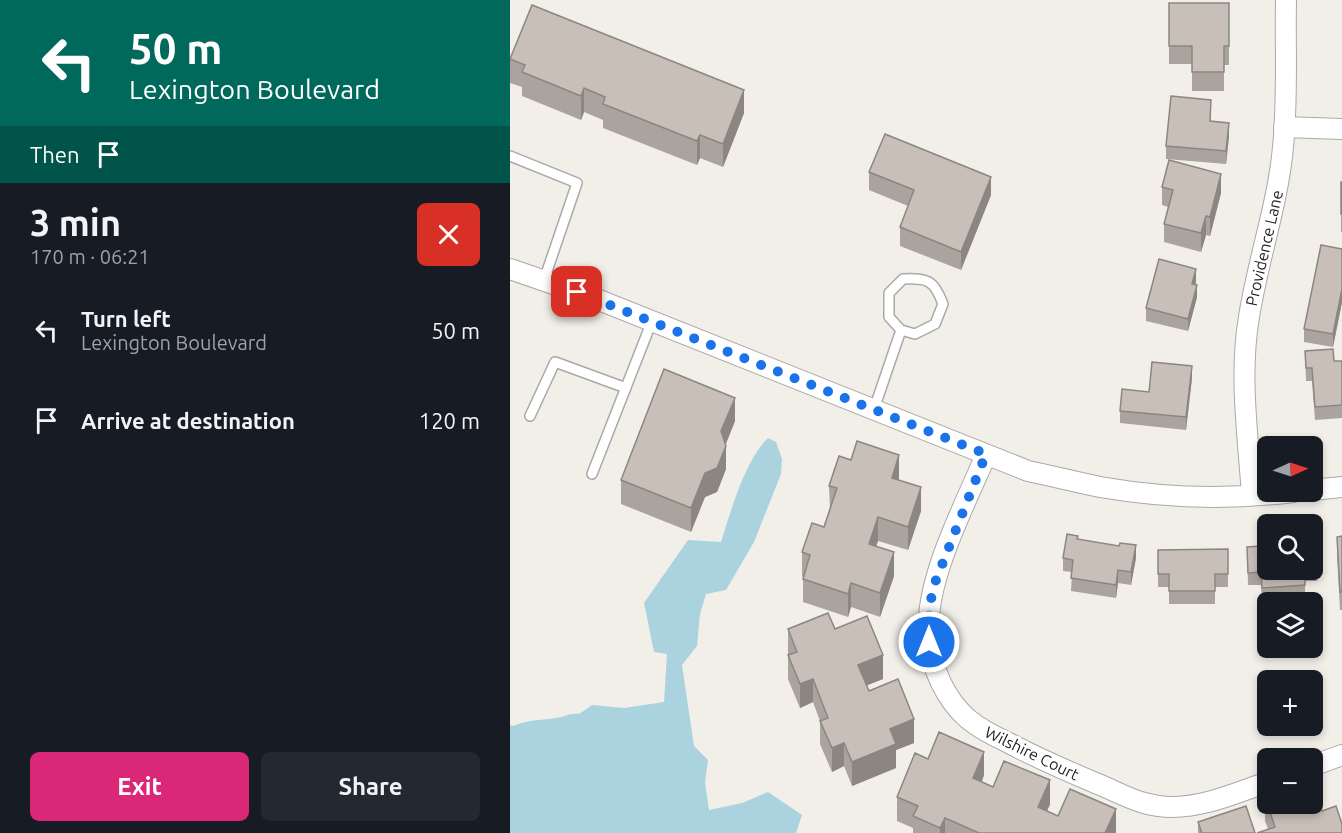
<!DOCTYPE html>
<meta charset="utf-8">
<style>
body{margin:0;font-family:Ubuntu,sans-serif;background:#242831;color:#f1f3f6;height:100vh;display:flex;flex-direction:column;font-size:22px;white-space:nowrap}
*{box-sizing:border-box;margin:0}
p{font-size:20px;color:#9ea1a6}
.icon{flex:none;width:33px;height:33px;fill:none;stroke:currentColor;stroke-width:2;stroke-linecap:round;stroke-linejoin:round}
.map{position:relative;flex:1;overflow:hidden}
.drawer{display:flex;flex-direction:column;background:#171b24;width:510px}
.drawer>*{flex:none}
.hud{background:#00695c;color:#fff;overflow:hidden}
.needle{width:39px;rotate:87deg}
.controls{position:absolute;left:747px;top:436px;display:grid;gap:12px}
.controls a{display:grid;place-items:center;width:66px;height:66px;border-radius:9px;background:#171b24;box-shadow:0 3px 9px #0003;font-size:30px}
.pin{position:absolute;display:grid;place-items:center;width:51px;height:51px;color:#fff;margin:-26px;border-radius:12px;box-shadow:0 3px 9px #0006}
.me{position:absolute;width:66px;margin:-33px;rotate:0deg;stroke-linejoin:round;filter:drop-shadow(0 0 4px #0008)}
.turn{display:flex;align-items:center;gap:21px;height:126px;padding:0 30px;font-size:27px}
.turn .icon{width:78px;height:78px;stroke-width:2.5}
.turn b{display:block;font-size:42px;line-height:51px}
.then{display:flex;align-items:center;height:57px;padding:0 30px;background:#0003;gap:12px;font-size:22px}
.round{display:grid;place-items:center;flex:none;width:63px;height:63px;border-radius:9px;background:#242831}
.summary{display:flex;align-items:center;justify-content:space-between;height:102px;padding:0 30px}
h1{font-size:36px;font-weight:700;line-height:45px}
.action{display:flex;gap:12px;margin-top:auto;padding:12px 30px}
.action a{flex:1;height:69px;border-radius:9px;background:#db2777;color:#fff;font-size:24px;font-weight:700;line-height:69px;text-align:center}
.action a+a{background:#242831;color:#f1f3f6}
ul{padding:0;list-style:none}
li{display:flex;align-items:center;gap:18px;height:90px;padding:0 30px}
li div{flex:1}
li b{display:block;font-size:22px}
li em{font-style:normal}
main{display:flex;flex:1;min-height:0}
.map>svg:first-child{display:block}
.water{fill:#aad3df}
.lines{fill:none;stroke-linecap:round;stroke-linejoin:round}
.lane-casing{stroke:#a9a9a9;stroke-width:12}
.street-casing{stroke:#a9a9a9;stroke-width:22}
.lane{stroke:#fff;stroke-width:9}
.street{stroke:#fff;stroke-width:20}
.wall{fill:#aba49e}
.shaded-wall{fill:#8b8681}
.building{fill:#c7bfb8;stroke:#8b8681;stroke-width:1.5}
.route{stroke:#1a73e8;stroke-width:10;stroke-dasharray:0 18}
.labels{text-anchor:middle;stroke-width:6;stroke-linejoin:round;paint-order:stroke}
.street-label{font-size:16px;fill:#222;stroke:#fff}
</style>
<main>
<section class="drawer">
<div class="hud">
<div class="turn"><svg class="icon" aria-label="left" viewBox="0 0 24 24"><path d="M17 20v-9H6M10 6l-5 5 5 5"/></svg><div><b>50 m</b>Lexington Boulevard</div></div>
<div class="then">Then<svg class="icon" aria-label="arrive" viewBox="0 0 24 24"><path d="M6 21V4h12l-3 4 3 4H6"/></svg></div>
</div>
<div class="summary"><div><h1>3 min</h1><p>170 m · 06:21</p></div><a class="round" style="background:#d93025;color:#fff"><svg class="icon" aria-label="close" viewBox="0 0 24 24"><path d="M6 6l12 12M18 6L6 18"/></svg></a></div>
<ul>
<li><svg class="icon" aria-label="left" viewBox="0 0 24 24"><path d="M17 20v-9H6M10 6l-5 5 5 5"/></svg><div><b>Turn left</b><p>Lexington Boulevard</p></div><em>50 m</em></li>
<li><svg class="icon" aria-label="arrive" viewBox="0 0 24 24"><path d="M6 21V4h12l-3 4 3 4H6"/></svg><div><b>Arrive at destination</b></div><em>120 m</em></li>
</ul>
<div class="action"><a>Exit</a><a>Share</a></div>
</section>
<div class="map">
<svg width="832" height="833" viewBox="0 0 832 833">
<rect width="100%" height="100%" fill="#f2efe9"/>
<path class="water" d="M258 438 266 442 272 459 271 474 244 542 216 590 196 594 190 614 187 646 172 665 184 746 198 760 195 782 199 810 232 803 258 792 292 815 286 833H0V725L3 726C20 719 28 721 46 718 55 717 59 713 69 714L82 705 114 708 154 702 157 654 144 652 134 603 178 540 211 542C221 511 234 462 258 438Z"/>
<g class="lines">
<g class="lane-casing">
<g id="lane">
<path d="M0 156 67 183 34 280"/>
<path d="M364 409 391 330 379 317V293L393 279C418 278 424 280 433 304L425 324 405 334 391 330"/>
<path d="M20 416 45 362 116 388"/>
<path d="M82 474 142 321"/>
</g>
</g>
<g class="street-casing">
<g id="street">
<path d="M774 127 832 129"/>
<path d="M0 269 84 298 518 471C542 476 566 482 590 487 653 498 720 500 783 492"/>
<path d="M476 455C454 507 413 583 419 639 421 668 436 700 458 719 470 729 484 736 497 742 527 758 557 771 588 784 603 790 619 799 634 803 642 805 653 807 661 807 695 807 726 793 758 782"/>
<path d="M802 490 832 487"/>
<path d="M742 495C738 436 729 375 739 317 748 259 768 204 773 147 778 98 775 48 776 0"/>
<path d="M802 766 832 755"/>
</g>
</g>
<use href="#lane" class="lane"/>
<use href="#street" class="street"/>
</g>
<g class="wall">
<path d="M659 3H719V65H714V91H682V64H659Z"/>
<path d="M0 59 234 113 213 167 190 158 187 165 93 128V120L74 112 71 120 12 96V87L0 83Z"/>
<path d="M701 113V121L719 136 716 164 656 159V146Z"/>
<path d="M359 172 481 195 451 270 390 246V227L398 206 359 190Z"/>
<rect x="831" y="182" width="1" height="50"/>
<path d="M652 187 711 193 700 236 696 235 691 252 654 242V224L658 207 652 205Z"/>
<path d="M832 249V302L823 347 794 342V329Z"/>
<path d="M686 282 687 297 678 331 636 321V308Z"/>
<path d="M795 351 824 361H832V418L805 420 802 381H796Z"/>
<path d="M682 378 676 430 610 423V411L639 392Z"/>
<path d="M225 421 216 444V469L207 492 195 497 181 532 111 504V480Z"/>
<path d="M389 479V480L411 511 398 550 368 541 366 546 384 576 370 617 341 607 338 617 293 602V577L292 576V552L314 527 320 510 319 486Z"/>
<path d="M832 536V610H830L827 555V537Z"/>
<path d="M568 539 626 558 621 585 608 583 606 598 561 591 562 572 553 571V558Z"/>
<path d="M802 543 807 568V581H795V598L752 600 751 585H738L737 547 750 549 758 570H802Z"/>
<path d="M718 549V587H705V604H659V587H648V550Z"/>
<path d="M278 629H325L373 679 357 685 359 691 404 743 386 750V768L342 786 334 766 322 772 310 744V721L303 702 290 708 278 679Z"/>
<path d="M418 759 474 775 472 782 483 787 540 804 537 811 548 816 606 833H403V828L387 821V797Z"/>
<path d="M755 797 812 811 758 829 755 821Z"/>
<path d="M688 822 745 833H688Z"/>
</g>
<g class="shaded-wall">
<path d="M74 88V112L71 120V96Z"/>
<path d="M234 90V113L213 167V144Z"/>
<path d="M719 123V136L716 164V151Z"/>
<path d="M190 135V158L187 165V141Z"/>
<path d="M711 174V193L700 236V217Z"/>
<path d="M481 177V195L451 270V252Z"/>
<path d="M696 216V235L691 252V233Z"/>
<path d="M686 269V282L682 296V284Z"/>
<path d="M687 285V297L678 331V319Z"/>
<path d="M832 289V302L823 347V334Z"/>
<path d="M682 366V378L676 430V417Z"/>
<path d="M225 398V421L211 455V431Z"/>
<path d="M216 446V469L207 492 195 497 181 532V508L195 473Z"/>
<path d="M389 455V479L382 502V478Z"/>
<path d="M411 487V511L398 550V527Z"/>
<path d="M368 517V541L359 568V544Z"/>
<path d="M626 545V558L621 585V572Z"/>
<path d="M384 552V576L370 617V593Z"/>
<path d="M608 570V583L606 598V585Z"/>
<path d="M341 583V607L338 617V594Z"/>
<path d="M373 655V679L348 689V665Z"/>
<path d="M303 679V702L290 708V684Z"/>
<path d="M404 719V743L386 750V768L342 786V762L380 729Z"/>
<path d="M334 743V766L322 772V748Z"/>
<path d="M474 752V775L463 802V778Z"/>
<path d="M540 780V804L528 831V807Z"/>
<path d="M606 809V833H595Z"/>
<path d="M435 818V833H430V828Z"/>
</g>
<g class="building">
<path d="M659 3H719V46H714V72H682V46H659Z"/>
<path d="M22 5 234 90 213 144 190 135 187 141 93 104 95 97 74 88 71 96 12 72 15 65 0 59Z"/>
<path d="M661 96 701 100 700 121 719 123 716 151 656 146Z"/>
<path d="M375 134 481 177 451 252 390 227 404 190 359 172Z"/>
<path d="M659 160 711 174 700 217 696 216 691 233 654 224 663 190 652 187Z"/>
<rect x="831" y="182" width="1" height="32"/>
<path d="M811 245 832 249V289L823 334 794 329Z"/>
<path d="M649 259 686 269 682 284 687 285 678 319 636 308Z"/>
<path d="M823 349 824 361H832V405L805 407 802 368H796L795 351Z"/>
<path d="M642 362 682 366 676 417 610 411 612 389 639 392Z"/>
<path d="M154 369 225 398 211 431 216 446 207 468 195 473 181 508 111 480Z"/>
<path d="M347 441 389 455 382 478 411 487 398 527 368 517 359 544 384 552 370 593 341 583 338 594 293 579 300 555 292 552 302 523 314 527 327 488 319 486 329 456 341 460Z"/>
<path d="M557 534 568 536 567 539 609 546 610 543 626 545 621 572 608 570 606 585 561 578 563 560 553 558Z"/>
<path d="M832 536V592H830L827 537Z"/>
<path d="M802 543H806L807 568H802Z"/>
<path d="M750 546V549H758V570H795V585L752 588 751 572 738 573 737 547Z"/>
<path d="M718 549V574H705V591H659V574H648V550Z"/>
<path d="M318 613 325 629 357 616 373 655 348 665 359 691 388 679 404 719 380 729 386 744 342 762 334 743 322 748 310 721 318 718 303 679 290 684 278 655 287 652 278 629Z"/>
<path d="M429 732 474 752 463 778 483 787 494 761 540 780 528 807 548 816 560 789 606 809 595 833H469L435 818 430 828 403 816 408 806 387 797 405 753 418 759Z"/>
<path d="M802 781 812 811 826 806 832 824V833H747L765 827 755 797 758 796V804H802Z"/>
<path d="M736 806 745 833H692L688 822Z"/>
</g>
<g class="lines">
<path class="route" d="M67 292 476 454 426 580C419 601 418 620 419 642"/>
</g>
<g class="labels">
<g class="street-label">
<text transform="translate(754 248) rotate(-77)" y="6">Providence Lane</text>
<text transform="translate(522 753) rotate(26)" y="6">Wilshire Court</text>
</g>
</g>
</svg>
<div class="controls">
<a><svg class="needle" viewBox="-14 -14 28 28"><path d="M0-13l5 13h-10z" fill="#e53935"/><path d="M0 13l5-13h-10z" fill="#9ea1a6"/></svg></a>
<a><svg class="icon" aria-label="search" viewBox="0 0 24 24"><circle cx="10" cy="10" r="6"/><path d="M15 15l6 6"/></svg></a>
<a><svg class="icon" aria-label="layers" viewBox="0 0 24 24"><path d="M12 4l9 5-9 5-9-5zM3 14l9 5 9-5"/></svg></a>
<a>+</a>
<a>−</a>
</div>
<div class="pin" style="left:67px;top:292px;background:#d93025"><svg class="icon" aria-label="arrive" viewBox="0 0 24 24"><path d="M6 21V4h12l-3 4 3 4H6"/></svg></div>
<svg class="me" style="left:419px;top:642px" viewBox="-20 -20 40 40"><circle r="17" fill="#1a73e8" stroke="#fff" stroke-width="3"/><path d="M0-11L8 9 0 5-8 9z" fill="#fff"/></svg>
</div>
</main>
